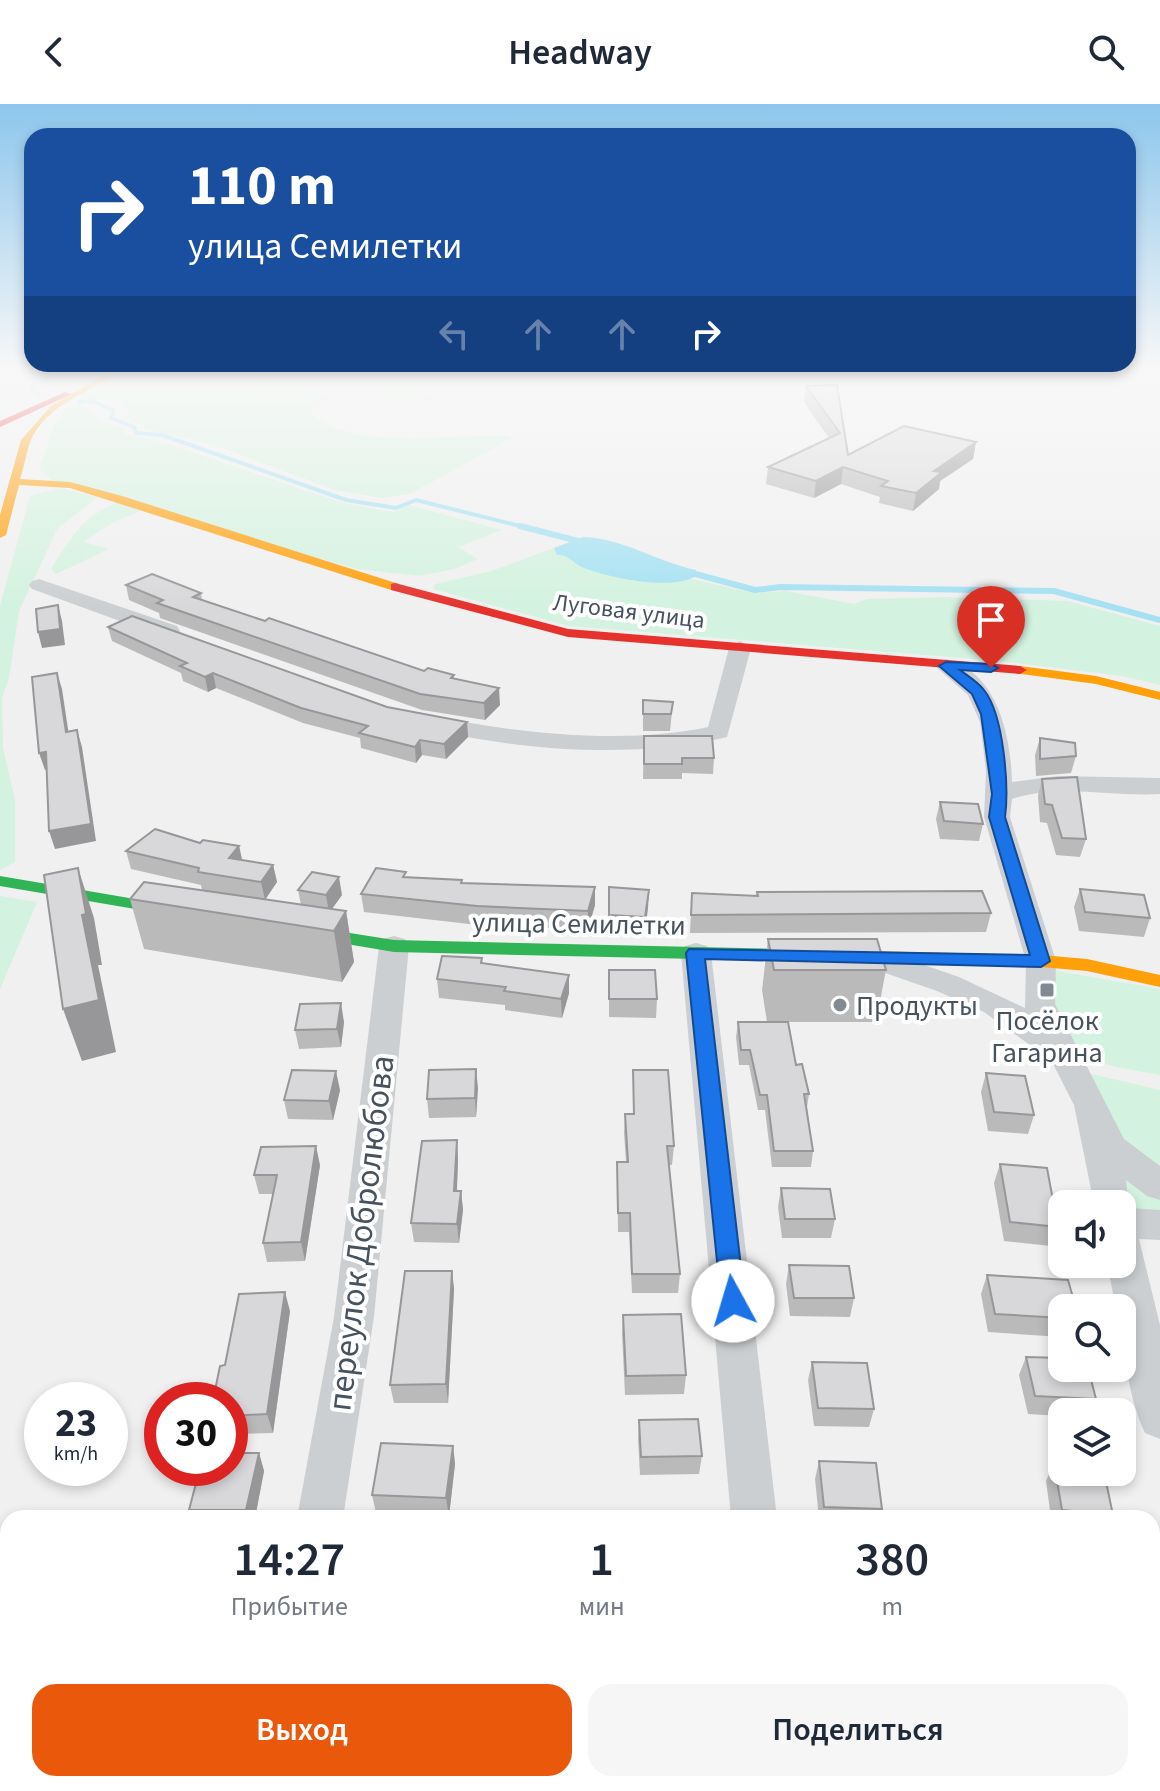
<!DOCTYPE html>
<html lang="ru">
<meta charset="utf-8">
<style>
body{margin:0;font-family:"Source Sans 3",sans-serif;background:#f6f6f7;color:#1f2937;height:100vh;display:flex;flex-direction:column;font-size:30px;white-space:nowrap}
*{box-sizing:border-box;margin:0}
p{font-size:26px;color:#747a83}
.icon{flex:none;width:44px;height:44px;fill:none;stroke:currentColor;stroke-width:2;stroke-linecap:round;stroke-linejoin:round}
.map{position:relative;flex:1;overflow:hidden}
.side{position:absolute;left:0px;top:1406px;width:1160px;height:282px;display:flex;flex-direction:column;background:#fff;border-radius:24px 24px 0 0;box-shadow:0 4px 12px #0003}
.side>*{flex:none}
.guide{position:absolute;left:24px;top:24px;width:1112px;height:244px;border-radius:24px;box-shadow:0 4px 12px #0003;background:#1a4fa0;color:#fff;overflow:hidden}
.buttons{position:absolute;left:1048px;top:1086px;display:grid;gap:16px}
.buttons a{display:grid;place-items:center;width:88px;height:88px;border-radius:16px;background:#fff;box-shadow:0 4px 12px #0003;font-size:40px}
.speed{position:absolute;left:24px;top:1278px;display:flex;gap:16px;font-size:40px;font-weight:700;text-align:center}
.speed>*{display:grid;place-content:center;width:104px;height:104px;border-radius:50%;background:#fff;box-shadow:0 4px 12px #0003;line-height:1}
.speed small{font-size:20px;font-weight:400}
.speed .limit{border:12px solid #d22;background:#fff;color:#111}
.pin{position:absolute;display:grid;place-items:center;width:68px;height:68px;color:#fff;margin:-82px -34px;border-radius:50% 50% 50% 0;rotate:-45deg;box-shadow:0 0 8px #0007}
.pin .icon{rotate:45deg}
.me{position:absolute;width:88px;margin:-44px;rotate:354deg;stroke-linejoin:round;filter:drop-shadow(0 0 6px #0008)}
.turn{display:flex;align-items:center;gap:28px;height:168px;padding:0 32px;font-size:36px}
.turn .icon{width:104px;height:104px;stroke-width:2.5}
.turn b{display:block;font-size:56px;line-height:68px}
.lanes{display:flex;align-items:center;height:76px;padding:0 32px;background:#0003;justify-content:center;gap:40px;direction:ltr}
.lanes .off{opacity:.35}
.eta{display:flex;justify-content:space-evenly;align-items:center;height:136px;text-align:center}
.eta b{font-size:48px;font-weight:600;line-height:56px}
.cta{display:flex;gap:16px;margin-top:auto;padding:16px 32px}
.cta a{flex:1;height:92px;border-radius:24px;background:#ea580c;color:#fff;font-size:32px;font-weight:600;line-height:92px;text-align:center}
.cta a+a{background:#f6f6f7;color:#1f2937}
header{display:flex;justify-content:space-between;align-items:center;height:104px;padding:0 32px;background:#fff;font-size:36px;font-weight:600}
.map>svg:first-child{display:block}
.green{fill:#d3f2df}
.water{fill:#a5e1f2}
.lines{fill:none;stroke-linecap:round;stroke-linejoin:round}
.stream-far1{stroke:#a5e1f2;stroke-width:4}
.stream{stroke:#a5e1f2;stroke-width:6}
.street{fill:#cccfd1;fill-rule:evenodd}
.fast{fill:#30b455;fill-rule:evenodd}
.slow{fill:#ff9f0a;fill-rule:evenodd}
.jam{fill:#e5322d;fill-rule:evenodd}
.wall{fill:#bababb}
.shaded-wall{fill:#979799}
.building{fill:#d8d8da;stroke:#979799;stroke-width:2}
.route{fill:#1a73e8;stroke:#114b97;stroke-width:2}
.poi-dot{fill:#828991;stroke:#fff;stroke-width:3}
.labels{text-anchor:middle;stroke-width:8;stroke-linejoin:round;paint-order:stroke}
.far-street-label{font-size:24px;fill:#46525e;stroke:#fff}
.street-label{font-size:28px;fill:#46525e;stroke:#fff}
.poi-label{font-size:28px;fill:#46525e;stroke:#fff;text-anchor:start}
.near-street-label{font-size:34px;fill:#46525e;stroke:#fff}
</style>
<header><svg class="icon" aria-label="back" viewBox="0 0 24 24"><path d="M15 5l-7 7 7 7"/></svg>Headway<svg class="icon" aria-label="search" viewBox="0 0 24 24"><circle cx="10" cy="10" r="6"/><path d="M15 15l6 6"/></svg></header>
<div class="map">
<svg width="1160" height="1687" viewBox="0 0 1160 1687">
<rect width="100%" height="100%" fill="#f1f0f0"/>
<g class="green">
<path d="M130 268H238L333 292 332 298 309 307C351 351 460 327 514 333L410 390 380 394 335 386 214 341 144 325 142 321 120 314 131 309 120 299 82 293Z"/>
<path d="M268 268H328L323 271 335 274 358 268 443 295 400 297Z"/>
<path d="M743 268H894L820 280Z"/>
<path d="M970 268H1160V278Z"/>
<path d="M70 301H85L103 318 124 324 125 330 162 338 343 399 393 408 409 401 502 426 458 443 478 455 454 465 419 472 356 465 52 376 39 365 55 318Z"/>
<path d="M61 384 98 393 57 425 19 507 9 574 2 594 3 644 15 696V758L0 766V502L30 392Z"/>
<path d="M118 398 141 407 114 418 83 438 109 445 56 470 51 465C72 433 81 413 118 398Z"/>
<path d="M554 444 557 450 568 451 585 464 635 477 692 475 754 489 786 487 854 500 867 495 943 493 1067 497 1160 522V581L1122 572 999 557 569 522 433 485 436 480 491 467Z"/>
<path d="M0 792 37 798 0 885Z"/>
<path d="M1047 865 1160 885V971C1121 963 1068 961 1053 916 1048 901 1049 881 1047 865Z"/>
<path d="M1083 968 1160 986V1111L1135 1105 1116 1087Z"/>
</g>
<path class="water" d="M583 433C626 435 654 457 696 466V472C671 487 611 474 584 464 572 459 570 451 557 451L554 444Z"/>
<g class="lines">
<g class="stream-far1">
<path d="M38 290 31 283 56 268"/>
<path d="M79 298 92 297 113 306 111 314 134 323 136 329 162 331 346 396 396 404 416 396 528 424"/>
</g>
<g class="stream">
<path d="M520 422 582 438"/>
<path d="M688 468 755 486 781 483 1054 487 1160 516"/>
</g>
<g class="street">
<path d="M39 475 177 522 180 527 177 532H161L32 485 29 481 32 477Z"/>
<path d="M740 537 751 544 727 633C635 656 512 646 421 623L417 618 429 611C512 629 625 641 708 623L729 544Z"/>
<path d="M946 555C998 568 1011 633 1012 678L1058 672 1160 674V690C1111 693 1059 679 1012 695L1010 713 1056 857 1055 900 1124 1035 1160 1062V1096L1147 1092 1126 1076 1129 1104 1160 1106V1136L1139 1135 1160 1221V1335L1145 1329C1128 1292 1122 1244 1122 1204H1116L1107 1160H1122V1100H1094L1074 1001 1051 956 984 908 937 887 865 862 861 855 865 848 876 845 887 848 959 873 1025 904 1026 857 984 713 986 667 980 618 968 591 935 562Z"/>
<path d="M394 832 405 835 409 842 374 1213 343 1414H297L334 1213 379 842 383 835Z"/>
<path d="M696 839 707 842 711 849 777 1414H731L681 849 685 842Z"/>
<path d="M248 1680H302L301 1687H247Z"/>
<path d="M772 1680H826L829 1687H775Z"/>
</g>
<g class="fast">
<path d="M0 772 188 804 197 809 188 814 0 782Z"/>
<path d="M293 820 394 836 869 847 878 853 869 859 394 848 287 830 284 826Z"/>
</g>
<g class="slow">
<path d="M109 268H120C90 288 45 301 30 338 26 350 24 363 20 375L70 378 122 392 399 480V486H391L70 384 19 381 6 431 0 434V411L21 336 51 302Z"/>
<path d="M1020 562 1096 572 1160 588V596L1096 580 1015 569V563Z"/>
<path d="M869 847 1041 851 1087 855 1160 871V883L1087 867 1041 863 863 857 860 853Z"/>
</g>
<g class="jam">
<path d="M65 288 72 290 0 323V317Z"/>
<path d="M395 479 568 525 1020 562 1027 566 1020 570 568 533 391 486V480Z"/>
</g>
</g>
<g class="wall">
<path d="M837 281 848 351 976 338 973 355 940 377 939 385 913 407 879 399 880 393 841 380 814 394 766 380 768 363 829 334 804 298 806 282Z"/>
<path d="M126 481 201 489 202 496 265 517 424 567 454 571V575L500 601 485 616 422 606 160 514 159 509 129 496Z"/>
<path d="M108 523 387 603 467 618 468 633 446 655 422 651 416 659 361 644 360 634 303 619 216 584 208 588 183 577 181 569 112 537Z"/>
<path d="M643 596 673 598 670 627H643Z"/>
<path d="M644 632 714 654 713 670 682 669V675H643Z"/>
<path d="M1040 634 1076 652 1071 669 1036 672 1035 651Z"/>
<path d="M1042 675 1086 735 1080 753 1056 751 1047 719 1040 718 1038 692Z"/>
<path d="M940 698 983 720 979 737 940 735 936 715Z"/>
<path d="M200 739 239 742 242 756 273 761 277 778 265 795 301 801 298 786 342 791 332 805 346 807 354 858 342 878 144 845 130 795 202 786 201 781 131 765 126 747Z"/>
<path d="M406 773 462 779 595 801 588 825 478 821 364 808 361 790Z"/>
<path d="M609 783 649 786 645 831 608 829Z"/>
<path d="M1080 785 1150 814 1144 833 1079 827 1074 803Z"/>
<path d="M757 788 991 809 986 828 690 829 692 789 756 792Z"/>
<path d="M768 835 886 866 876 918H788L796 961 809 990 807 1003 813 1047 811 1063H772L765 1006H758L749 961H739L736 933 738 918H767L762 886Z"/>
<path d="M483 860 569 871V889L562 914 505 906V901L439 894 437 875Z"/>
<path d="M609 866 657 895 656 914 609 913Z"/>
<path d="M344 918 341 943 299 945 295 926Z"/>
<path d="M633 966 674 1042 672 1061H669L680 1170 678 1189H632L629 1128H618L617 1058H626L624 1029 625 1010H633Z"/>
<path d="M986 969 1034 1011 1028 1030 988 1027 981 988Z"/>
<path d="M478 984 476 1013 429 1014 427 995Z"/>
<path d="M340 986 333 1016 288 1015 284 996Z"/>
<path d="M457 1036 458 1055 457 1087H461L463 1106 459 1139 414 1138 411 1119Z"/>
<path d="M1000 1060 1058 1123 1051 1142 1004 1137 994 1079Z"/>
<path d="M320 1061 305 1157 267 1158 263 1139 273 1090H259L254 1071Z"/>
<path d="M781 1084 835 1115 831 1134H782L778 1103Z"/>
<path d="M789 1161 854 1194 850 1213 790 1212 786 1180Z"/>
<path d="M452 1167 454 1185 448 1299H394L390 1281Z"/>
<path d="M987 1171 1062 1204V1233L988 1228 981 1190Z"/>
<path d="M290 1207 273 1329 230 1330V1296L225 1261Z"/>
<path d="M623 1211 686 1271 684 1290 625 1291 622 1230Z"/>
<path d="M1026 1253 1096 1295 1090 1308H1062V1312L1028 1310 1019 1271Z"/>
<path d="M812 1258 874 1305 869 1323 814 1322 808 1276Z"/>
<path d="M639 1316 702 1352 699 1370 640 1371 638 1334Z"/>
<path d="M453 1342 455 1360 449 1412 376 1409 372 1391Z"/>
<path d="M259 1349 264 1367 255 1414H192L189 1406Z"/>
<path d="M819 1357 882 1405 879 1414H819L815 1375Z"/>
<path d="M1054 1359 1113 1411 1111 1414H1051L1046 1377Z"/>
<path d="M1061 1680H1152L1160 1687H1062Z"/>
</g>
<g class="shaded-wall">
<path d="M976 338 973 355 940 377 939 385 913 407 916 389 934 367Z"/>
<path d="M843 363 841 380 814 394 816 377Z"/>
<path d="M58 501 62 517 65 541 42 544 38 528Z"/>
<path d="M57 569 62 585 71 645 66 628Z"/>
<path d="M213 569 216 584 208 588 205 573Z"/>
<path d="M499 584 500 601 485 616 484 599Z"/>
<path d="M467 618 468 633 446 655 444 640Z"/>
<path d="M77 626 82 643 96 737 55 745 49 727Z"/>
<path d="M420 636 422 651 416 659 415 643Z"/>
<path d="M46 648 52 665 45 666 39 649Z"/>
<path d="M239 742 243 760 229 754Z"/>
<path d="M273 761 277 778 265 796 261 778Z"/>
<path d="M78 764 94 814 102 861H98L116 948 82 957 63 905 82 811Z"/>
<path d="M339 773 342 791 329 809 326 791Z"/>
<path d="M595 783V801L588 825V807Z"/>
<path d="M649 786 648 804 645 831V813Z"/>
<path d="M346 807 354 858 342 878 334 827Z"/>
<path d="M569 871V889L562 914 561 895Z"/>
<path d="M341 899 344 918 341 943 337 925Z"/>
<path d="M476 965 478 984 476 1013 475 994Z"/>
<path d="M336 967 340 986 333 1016 329 997Z"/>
<path d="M457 1036 458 1055 456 1106 454 1087Z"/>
<path d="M316 1042 320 1061 305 1157 301 1138Z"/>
<path d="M461 1087 463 1106 459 1139 457 1120Z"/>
<path d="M452 1167 454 1185 448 1299 446 1280Z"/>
<path d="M285 1188 290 1207 273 1329 267 1310Z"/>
<path d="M453 1342 455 1360 449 1412 446 1394Z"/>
<path d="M259 1349 264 1367 255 1414H249L246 1406Z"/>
<path d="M217 1680H225L223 1687H216Z"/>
</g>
<g class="building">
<path d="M837 281 848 351 904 322 976 338 934 367 942 368 916 389 881 382 888 377 843 363 816 377 768 363 840 329 806 282Z"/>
<path d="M152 470 201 489 193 493 265 517 269 514 424 567 428 564 454 571 451 574 499 584 484 599 420 590 157 499 163 496 126 481Z"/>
<path d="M58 501 60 525 38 528 36 505Z"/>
<path d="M132 512 387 603 467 618 444 640 420 636 415 643 359 629 368 622 301 604 213 569 205 573 180 562 187 559 108 523Z"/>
<path d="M57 569 66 628 77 626 91 720 49 727 46 648 39 649 32 573Z"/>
<path d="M643 596 673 598 671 610H643Z"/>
<path d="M644 632H712L714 654H682V660H644Z"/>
<path d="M1040 634 1075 639 1076 652 1040 655Z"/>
<path d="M1077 673 1086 735 1062 734 1052 701 1045 700 1042 675Z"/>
<path d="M940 698 978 700 983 720 944 717Z"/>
<path d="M155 725 200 739 203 736 239 742 229 754 273 761 261 778 198 768 199 764 126 747Z"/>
<path d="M78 764 86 810 82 811 99 896 63 905 44 771Z"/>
<path d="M376 764 406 768 403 773 462 776 461 779 595 783 588 807 477 802 361 790Z"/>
<path d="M312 768 339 773 326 791 298 786Z"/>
<path d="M144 778 346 807 334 827 130 795Z"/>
<path d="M609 783 649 786 645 813 609 811Z"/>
<path d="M1080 785 1144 791 1150 814 1085 808Z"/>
<path d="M982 787 991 809 691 811 692 789 758 792 757 788Z"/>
<path d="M768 835H877L886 866H774Z"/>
<path d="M442 852 482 854 481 859 569 871 561 895 504 887 506 883 437 875Z"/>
<path d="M609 866H655L657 895H609Z"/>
<path d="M341 899 337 925 295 926 300 900Z"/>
<path d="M738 918H788L796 961 802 960 809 990H804L813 1047H774L767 991H760L750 946H741Z"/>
<path d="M476 965 475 994 427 995 429 966Z"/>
<path d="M292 966 336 967 329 997 284 996Z"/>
<path d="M633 966H668L674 1042H667L680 1170H632L630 1109H618L617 1058H628L625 1010H634Z"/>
<path d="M986 969 1025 972 1034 1011 994 1008Z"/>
<path d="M457 1036 454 1087H461L457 1120 411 1119 422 1037Z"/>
<path d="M316 1042 301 1138 263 1139 277 1071H254L261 1043Z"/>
<path d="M1000 1060 1047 1064 1058 1123 1010 1118Z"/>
<path d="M781 1084 830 1085 835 1115H785Z"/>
<path d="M789 1161 849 1162 854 1194H794Z"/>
<path d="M405 1167H452L446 1280 390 1281Z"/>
<path d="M987 1171 1068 1176 1076 1204H1062V1214L995 1210Z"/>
<path d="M285 1188 267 1310 230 1312V1296H213L220 1262 225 1261 239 1190Z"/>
<path d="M681 1210 686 1271 626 1272 623 1211Z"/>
<path d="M1026 1253 1062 1254V1264H1088L1096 1295 1035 1292Z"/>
<path d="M812 1258 867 1259 874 1305 818 1304Z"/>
<path d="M698 1315 702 1352 641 1353 639 1316Z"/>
<path d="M381 1339 453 1342 446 1394 372 1391Z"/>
<path d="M230 1349H259L246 1406H189L200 1364H230Z"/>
<path d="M819 1357 876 1359 882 1405 824 1403Z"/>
<path d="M1054 1359 1062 1360V1368H1104L1113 1411 1062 1406Z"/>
<rect x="648" y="1412" width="50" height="2"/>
<path d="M1152 1639 1160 1640V1687H1075L1074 1680H1152Z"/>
<path d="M145 1680H217L216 1687H143Z"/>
</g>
<linearGradient id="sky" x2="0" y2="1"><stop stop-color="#8dc6ec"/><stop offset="0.53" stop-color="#f9f8f8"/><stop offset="1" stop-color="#f9f8f8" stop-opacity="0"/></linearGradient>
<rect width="1160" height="504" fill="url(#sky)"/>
<path class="route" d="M946 558 991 560 998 564 991 568 960 566C968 572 978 578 984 586 1004 611 1009 683 1005 713L1050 857 1041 863 705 855 745 1197 742 1204 733 1208 725 1204 721 1197 686 849 689 845 1030 851 989 713 992 690 981 610 972 590 939 562Z"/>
<g class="poi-dot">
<rect x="1039" y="878" width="16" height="16" rx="4"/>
<circle cx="840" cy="901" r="8"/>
</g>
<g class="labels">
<g class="far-street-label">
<text transform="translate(629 507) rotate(7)" y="8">Луговая улица</text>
</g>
<g class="street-label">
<text transform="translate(579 819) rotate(1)" y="10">улица Семилетки</text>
</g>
<g class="poi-label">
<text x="856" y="911">Продукты</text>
<text x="1047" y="926" text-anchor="middle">Посёлок<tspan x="1047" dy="32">Гагарина</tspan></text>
</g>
<g class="near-street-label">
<text transform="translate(360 1129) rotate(-83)" y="12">переулок Добролюбова</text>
</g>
</g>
</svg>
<div class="buttons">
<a><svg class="icon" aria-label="sound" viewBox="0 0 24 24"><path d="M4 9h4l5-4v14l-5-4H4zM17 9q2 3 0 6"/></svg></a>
<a><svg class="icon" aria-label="search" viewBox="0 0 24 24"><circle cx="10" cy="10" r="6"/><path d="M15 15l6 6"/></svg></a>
<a><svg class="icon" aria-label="layers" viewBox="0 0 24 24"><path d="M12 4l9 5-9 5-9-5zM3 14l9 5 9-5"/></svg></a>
</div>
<div class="speed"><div>23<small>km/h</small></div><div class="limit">30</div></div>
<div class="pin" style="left:991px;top:564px;background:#d93025"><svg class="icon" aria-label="arrive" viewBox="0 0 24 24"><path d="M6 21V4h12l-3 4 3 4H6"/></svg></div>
<svg class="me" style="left:733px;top:1197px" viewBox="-20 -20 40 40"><circle r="19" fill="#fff"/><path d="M0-13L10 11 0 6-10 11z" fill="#1a73e8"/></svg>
<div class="guide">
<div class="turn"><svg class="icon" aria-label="right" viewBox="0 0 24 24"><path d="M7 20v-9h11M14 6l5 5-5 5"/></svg><div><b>110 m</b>улица Семилетки</div></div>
<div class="lanes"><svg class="icon off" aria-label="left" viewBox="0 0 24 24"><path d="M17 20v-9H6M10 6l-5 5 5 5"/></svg><svg class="icon off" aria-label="ahead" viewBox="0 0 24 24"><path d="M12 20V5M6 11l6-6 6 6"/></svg><svg class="icon off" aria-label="ahead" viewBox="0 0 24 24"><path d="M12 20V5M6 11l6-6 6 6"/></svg><svg class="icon" aria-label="right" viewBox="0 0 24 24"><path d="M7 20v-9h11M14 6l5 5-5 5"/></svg></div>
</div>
<section class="side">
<div class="eta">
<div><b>14:27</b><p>Прибытие</p></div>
<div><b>1</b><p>мин</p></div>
<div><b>380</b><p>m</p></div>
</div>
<div class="cta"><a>Выход</a><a>Поделиться</a></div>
</section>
</div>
